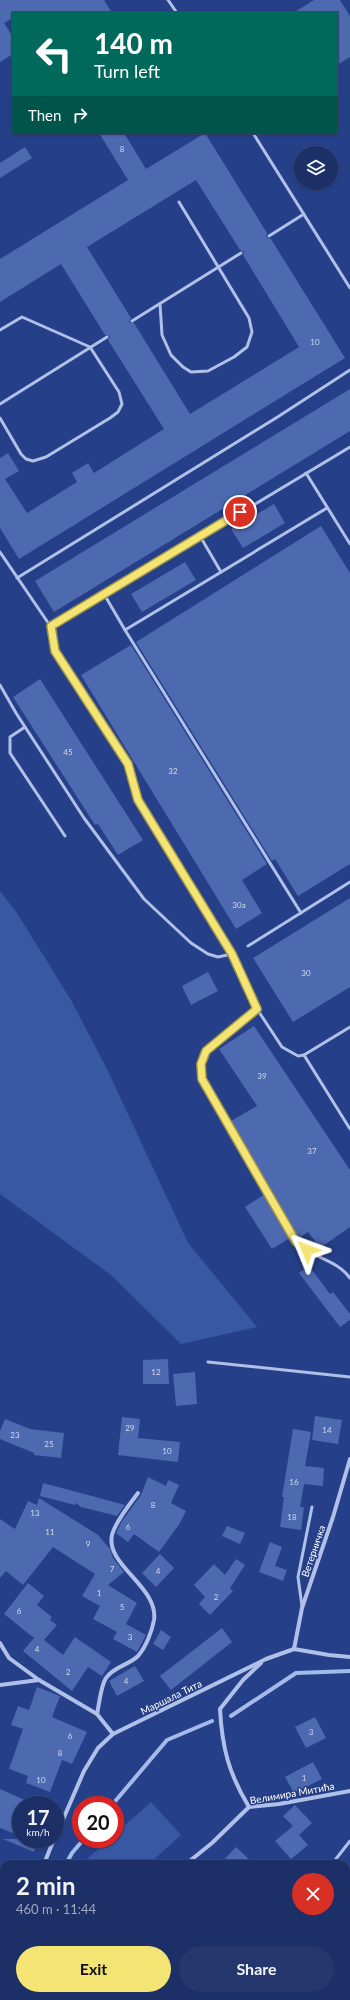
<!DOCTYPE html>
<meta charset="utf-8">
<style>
body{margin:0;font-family:Lato,sans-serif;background:#25376c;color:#f1f3f6;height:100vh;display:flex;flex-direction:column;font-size:15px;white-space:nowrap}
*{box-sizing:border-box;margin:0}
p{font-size:13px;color:#a0a9bf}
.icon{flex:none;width:22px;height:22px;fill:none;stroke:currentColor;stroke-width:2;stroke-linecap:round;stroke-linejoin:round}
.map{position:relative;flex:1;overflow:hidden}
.drawer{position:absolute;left:0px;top:1860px;width:350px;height:140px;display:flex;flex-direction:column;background:#1c2f66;border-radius:12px 12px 0 0;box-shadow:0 1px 3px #0004,0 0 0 1px #3a4a7a}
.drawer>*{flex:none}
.hud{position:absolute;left:12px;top:12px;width:326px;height:122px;border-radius:0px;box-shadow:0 1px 3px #0004,0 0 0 1px #3a4a7a;background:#00695c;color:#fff;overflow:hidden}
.fabs{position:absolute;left:294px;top:146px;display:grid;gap:8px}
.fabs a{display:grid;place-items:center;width:44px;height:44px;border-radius:50%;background:#1c2f66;box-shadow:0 1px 3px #0004,0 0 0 1px #3a4a7a;font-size:20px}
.speed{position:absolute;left:12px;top:1796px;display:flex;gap:8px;font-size:20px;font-weight:700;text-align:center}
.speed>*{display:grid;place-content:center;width:52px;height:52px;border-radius:50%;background:#1c2f66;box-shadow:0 1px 3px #0004,0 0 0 1px #3a4a7a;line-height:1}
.speed small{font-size:10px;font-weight:400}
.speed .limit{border:6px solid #d22;background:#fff;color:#111}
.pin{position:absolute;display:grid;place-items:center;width:34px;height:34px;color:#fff;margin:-17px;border:2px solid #fff;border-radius:50%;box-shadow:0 1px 4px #0007}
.me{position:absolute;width:44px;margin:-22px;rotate:314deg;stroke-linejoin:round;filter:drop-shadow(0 0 3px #0008)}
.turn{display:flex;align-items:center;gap:14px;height:84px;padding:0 16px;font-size:18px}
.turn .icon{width:52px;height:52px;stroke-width:2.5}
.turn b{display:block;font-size:28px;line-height:34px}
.then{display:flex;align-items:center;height:38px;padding:0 16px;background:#0003;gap:8px;font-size:15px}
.round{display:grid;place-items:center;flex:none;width:42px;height:42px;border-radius:21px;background:#25376c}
.overview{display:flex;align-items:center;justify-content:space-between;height:68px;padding:0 16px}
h1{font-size:24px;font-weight:700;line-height:30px}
.primary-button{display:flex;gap:8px;margin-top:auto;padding:8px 16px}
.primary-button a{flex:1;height:46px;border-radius:24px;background:#f3e474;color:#111;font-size:16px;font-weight:700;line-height:46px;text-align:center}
.primary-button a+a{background:#25376c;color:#f1f3f6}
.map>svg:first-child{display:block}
.green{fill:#3958a4}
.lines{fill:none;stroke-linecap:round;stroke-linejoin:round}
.stream{stroke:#a5b9ea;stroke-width:4}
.building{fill:#4d69af;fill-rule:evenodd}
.lane{stroke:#b0c0e9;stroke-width:3}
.street{stroke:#b0c0e9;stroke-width:4}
.route-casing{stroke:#9e944b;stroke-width:10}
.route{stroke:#f3e474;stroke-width:7}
.labels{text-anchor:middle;stroke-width:3;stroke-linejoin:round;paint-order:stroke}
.number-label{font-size:8px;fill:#d2daeb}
.street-label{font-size:10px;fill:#fff;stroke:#253f88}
</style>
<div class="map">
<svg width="350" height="2000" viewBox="0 0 350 2000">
<rect width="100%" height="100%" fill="#253f88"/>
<g class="green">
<path d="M0 891 17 913 71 1000 107 1069 188 1243 257 1327 181 1344 111 1275 0 1194Z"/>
<path d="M151 1802 181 1835 149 1864H92L87 1859 110 1839H115V1834Z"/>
</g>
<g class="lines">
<g class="stream">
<path d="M231 1716 296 1673 350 1671"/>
<path d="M112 1805 167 1740 212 1721"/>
<path d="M66 1864 72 1853 84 1839"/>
<path d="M0 1990 4 1982"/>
</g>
</g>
<g class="building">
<path d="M0 0H104L112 13H13V18L4 23 13 37V54L0 62Z"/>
<path d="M314 0H340L350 16V57L337 65V13H293Z"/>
<path d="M99 133H124L146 169 205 133 267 233 266 237 271 239 345 358 19 559 0 528V458L8 453 19 471 5 479 27 513 77 482 72 473 88 463 94 473 164 429 108 340 110 336 105 335 61 264 0 302V259L128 180ZM196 180 240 250 244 252 243 255 299 347 190 414 134 323 129 322 131 318 87 247Z"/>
<path d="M25 147 32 158 0 178V163Z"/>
<path d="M350 389V431L54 612 35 581Z"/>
<path d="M274 504 285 523 243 548 231 529Z"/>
<path d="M321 526 350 573V864L298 896 275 859 272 861 136 642Z"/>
<path d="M185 562 196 580 142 612 131 594Z"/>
<path d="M131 645 267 864 242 880 262 913 236 929 81 675Z"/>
<path d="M40 679 143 840 118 855 98 824 95 825 13 697Z"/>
<path d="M350 898V987L293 1022 253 958Z"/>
<path d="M208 972 218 991 191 1005 182 986Z"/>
<path d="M254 1026 350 1170V1227L320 1248 308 1232 299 1238 297 1234 295 1235 231 1121 257 1106 219 1049Z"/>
<path d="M265 1194 290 1238 272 1249 245 1207Z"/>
<path d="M309 1266 330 1294 333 1292 350 1314V1320L340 1327 299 1273Z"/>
<path d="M168 1359 169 1384H143V1360Z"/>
<path d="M195 1372 197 1404 176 1406 173 1374Z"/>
<path d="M315 1416 342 1420 338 1444 312 1440Z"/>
<path d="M122 1417 140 1419 138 1438 180 1442 178 1462 118 1455Z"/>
<path d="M5 1419 30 1429 64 1433 61 1458 34 1455V1453L0 1439V1431Z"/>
<path d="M293 1429 311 1432 305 1466 324 1468 323 1486 304 1484 300 1507H304L301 1530 280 1527 284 1497H282Z"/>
<path d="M148 1477 166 1486 168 1480 179 1485 171 1503 186 1511 180 1523 159 1552 134 1534 128 1542 116 1533 122 1521 141 1495Z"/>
<path d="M43 1483 92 1496 125 1505 117 1516 81 1507 76 1503 75 1505 40 1496Z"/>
<path d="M39 1498 98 1535 110 1549 113 1558 124 1572 108 1585 137 1603 126 1624 146 1635 137 1652 113 1639 117 1632 93 1619 100 1606 82 1596 95 1574 53 1547 23 1585 6 1571 0 1578V1519L15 1529 28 1501 37 1505Z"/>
<path d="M227 1526 245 1533 240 1544 222 1536Z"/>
<path d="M270 1542 282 1547 275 1566 287 1570 283 1581 259 1572Z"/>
<path d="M160 1554 174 1568 156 1587 142 1573Z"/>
<path d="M236 1559 245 1565 230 1588 233 1591 210 1615 199 1604 205 1597 194 1585 214 1564 225 1575Z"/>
<path d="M28 1583 44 1596 37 1605 52 1617 50 1620 57 1625 44 1640 63 1655 75 1637 111 1662 102 1676 88 1667 72 1691 23 1651 34 1638 4 1614Z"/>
<path d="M222 1628 232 1642 171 1690 160 1676Z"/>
<path d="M161 1630 171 1637 163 1650 153 1644Z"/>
<path d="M135 1666 144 1681 117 1696 109 1681Z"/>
<path d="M37 1687 60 1696 52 1717 87 1732 72 1764 62 1760 50 1792 26 1783 28 1776 9 1769 23 1729 11 1725 18 1706 29 1710Z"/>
<path d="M315 1717 326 1738 306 1748 295 1727Z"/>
<path d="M313 1762 322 1779 294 1793 285 1777Z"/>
<path d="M0 1789 27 1801 25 1805H21V1814L17 1823 21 1824V1836L0 1828Z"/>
<path d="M295 1805 312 1823 299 1835 308 1845 291 1859 275 1841 293 1826 283 1816Z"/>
<path d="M3 1839H38L34 1852Z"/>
<path d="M236 1847 254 1864H220Z"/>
</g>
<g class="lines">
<g class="lane">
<path d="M168 0 177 13"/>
<path d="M253 133 350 288"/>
<path d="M269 236 304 214"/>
<path d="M160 304 162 335 171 355 183 367 191 372 208 371 234 357 247 347 252 332 249 318 179 202"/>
<path d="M132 321 241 253"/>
<path d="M0 330 22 317 90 347 119 392 122 404 118 412 110 418 46 457 33 461 26 459 21 454 0 418"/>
<path d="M0 404 107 337"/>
<path d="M306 473 350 544"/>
<path d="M200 536 221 572"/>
<path d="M0 552 51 627 55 651 129 764 138 800 232 954 257 1009 282 1047 298 1056 304 1055 350 1027"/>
<path d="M17 578 276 418 350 370"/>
<path d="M104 594 125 630 327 508"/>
<path d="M51 627 350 447"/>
<path d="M125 630 301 913"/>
<path d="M0 685 16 713 84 818 144 899 191 943 208 954 218 957 232 954"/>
<path d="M25 727 10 737V753L65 836"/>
<path d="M248 946 350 882"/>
<path d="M257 1009 206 1051 201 1064 202 1079 296 1242C312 1258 336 1259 350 1278"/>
<path d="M304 1055 350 1129"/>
<path d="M208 1362 350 1377"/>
<path d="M302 1606 298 1577 312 1507"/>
<path d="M332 1864 350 1841"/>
</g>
<g class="street">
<path d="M0 1643 9 1658 39 1680 97 1714 113 1734"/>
<path d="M294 1649 302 1608 333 1517 350 1459"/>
<path d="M0 1685 39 1680"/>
<path d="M97 1714C99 1705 101 1685 106 1678 113 1667 129 1665 138 1656 146 1647 152 1631 154 1620 159 1587 105 1565 112 1535 115 1522 130 1504 138 1493"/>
<path d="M249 1807C229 1774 222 1748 220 1709L243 1680 261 1663"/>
<path d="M55 1838 84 1771 98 1748 113 1734 266 1659 294 1649 329 1655 350 1657"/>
<path d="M44 1864 54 1839"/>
<path d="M186 1864 212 1843 249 1807 279 1804 350 1791"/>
<path d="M0 1936 4 1933"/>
<path d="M121 2000 122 1996"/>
</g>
</g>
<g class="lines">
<g class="route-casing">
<path id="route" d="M240 512 51 626 55 651 128 764 138 800 232 954 257 1009 206 1051 201 1064 202 1079 296 1242 307 1250"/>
</g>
<use href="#route" class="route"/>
</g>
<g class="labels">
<g class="number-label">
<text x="122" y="152">8</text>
<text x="315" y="345">10</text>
<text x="68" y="755">45</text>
<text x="173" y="774">32</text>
<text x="239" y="908">30a</text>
<text x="306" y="976">30</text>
<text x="262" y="1079">39</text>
<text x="312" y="1154">37</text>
<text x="156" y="1375">12</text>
<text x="130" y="1431">29</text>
<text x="327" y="1433">14</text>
<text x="15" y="1438">23</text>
<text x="49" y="1447">25</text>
<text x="167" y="1454">10</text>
<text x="294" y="1485">16</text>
<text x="153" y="1508">8</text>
<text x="35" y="1516">13</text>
<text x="292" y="1520">18</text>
<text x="128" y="1530">6</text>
<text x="50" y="1535">11</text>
<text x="88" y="1547">9</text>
<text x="112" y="1572">7</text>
<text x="158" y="1574">4</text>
<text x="99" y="1596">1</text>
<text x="216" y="1600">2</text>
<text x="122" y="1610">5</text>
<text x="19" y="1614">6</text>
<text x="130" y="1640">3</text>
<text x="37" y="1652">4</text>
<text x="68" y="1675">2</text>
<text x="126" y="1684">4</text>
<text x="311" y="1735">3</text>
<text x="70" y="1739">6</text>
<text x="60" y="1756">8</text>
<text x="304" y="1781">1</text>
<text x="41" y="1783">10</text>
</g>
<g class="street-label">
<text transform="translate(313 1551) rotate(-71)" y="4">Ветерничка</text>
<text transform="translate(171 1697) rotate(-26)" y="4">Маршала Тита</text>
<text transform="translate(292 1793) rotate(-10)" y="4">Велимира Митића</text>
</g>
</g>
</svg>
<div class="fabs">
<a><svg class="icon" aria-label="layers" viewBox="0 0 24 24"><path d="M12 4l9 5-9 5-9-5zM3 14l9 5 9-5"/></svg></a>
</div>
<div class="speed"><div>17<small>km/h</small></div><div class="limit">20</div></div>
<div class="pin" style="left:240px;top:512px;background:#d93025"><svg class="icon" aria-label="arrive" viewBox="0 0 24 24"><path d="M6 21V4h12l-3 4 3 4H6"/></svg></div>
<svg class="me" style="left:307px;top:1250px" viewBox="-20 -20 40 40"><path d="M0-17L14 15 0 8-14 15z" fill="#f3e474" stroke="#fff" stroke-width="4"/></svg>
<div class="hud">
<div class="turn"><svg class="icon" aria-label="left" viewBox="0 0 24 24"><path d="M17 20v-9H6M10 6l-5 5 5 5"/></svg><div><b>140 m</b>Turn left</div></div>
<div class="then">Then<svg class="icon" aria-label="right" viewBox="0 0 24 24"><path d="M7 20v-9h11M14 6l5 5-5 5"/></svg></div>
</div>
<section class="drawer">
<div class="overview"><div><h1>2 min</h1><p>460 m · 11:44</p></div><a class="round" style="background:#d93025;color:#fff"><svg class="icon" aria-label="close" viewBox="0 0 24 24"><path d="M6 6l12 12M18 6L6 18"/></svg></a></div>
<div class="primary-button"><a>Exit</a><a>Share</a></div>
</section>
</div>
